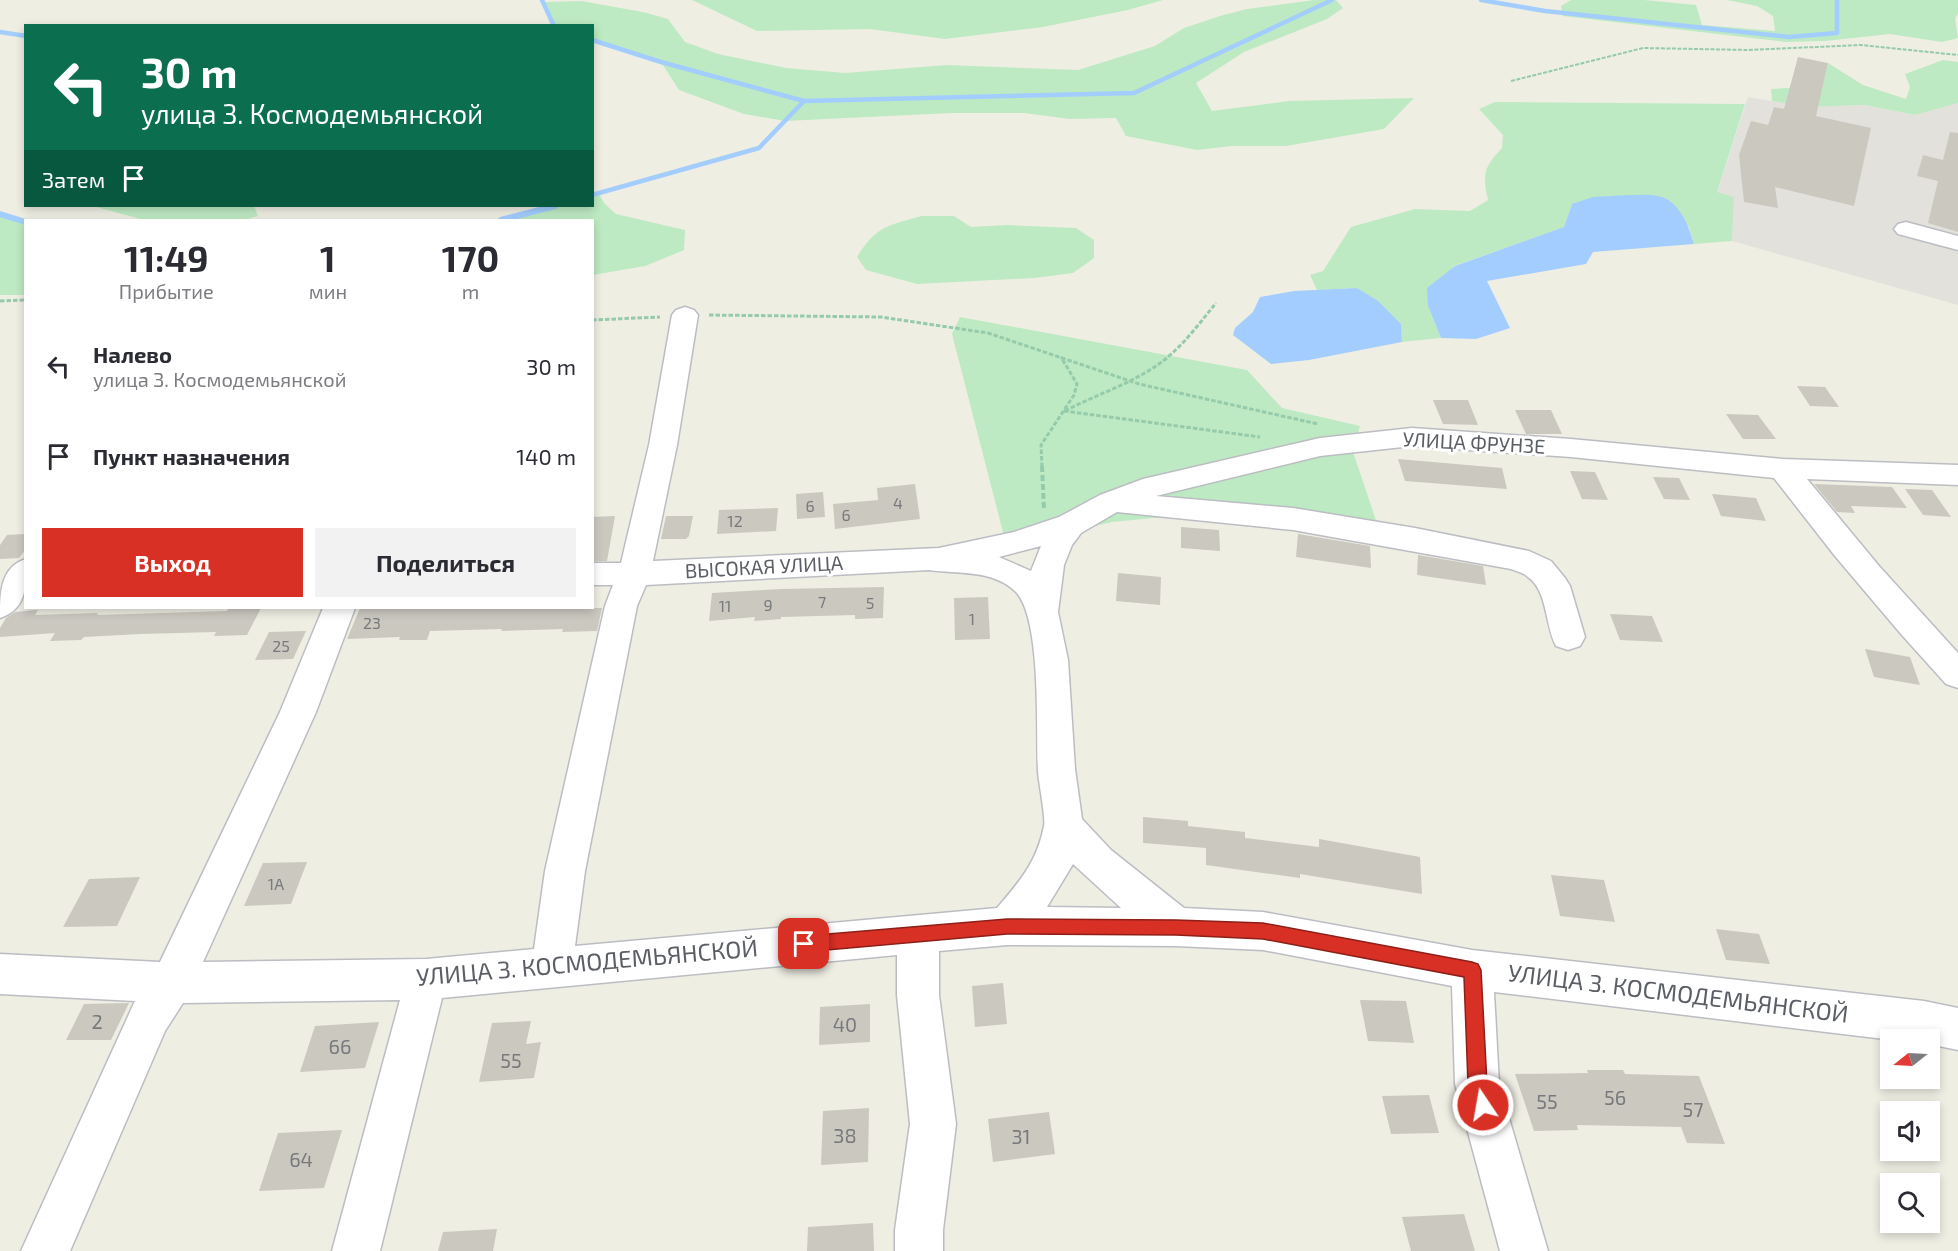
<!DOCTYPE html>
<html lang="ru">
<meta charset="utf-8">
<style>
body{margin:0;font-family:"Exo 2",sans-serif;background:#f2f2f3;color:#2b2b33;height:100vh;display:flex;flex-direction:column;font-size:22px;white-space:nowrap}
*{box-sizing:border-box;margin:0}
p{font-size:20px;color:#7c7c81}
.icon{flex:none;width:33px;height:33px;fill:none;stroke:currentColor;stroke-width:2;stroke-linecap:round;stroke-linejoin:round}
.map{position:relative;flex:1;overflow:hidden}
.panel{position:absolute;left:24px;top:219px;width:570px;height:390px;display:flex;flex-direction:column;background:#fff;border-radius:0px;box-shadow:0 3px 9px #0003}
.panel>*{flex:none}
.banner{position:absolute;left:24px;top:24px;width:570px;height:183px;border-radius:0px;box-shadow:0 3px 9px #0003;background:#0b6e4f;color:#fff;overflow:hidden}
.needle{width:39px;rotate:252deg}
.tools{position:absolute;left:1880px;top:1029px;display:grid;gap:12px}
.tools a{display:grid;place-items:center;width:60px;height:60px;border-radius:0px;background:#fff;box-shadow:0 3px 9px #0003;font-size:30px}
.pin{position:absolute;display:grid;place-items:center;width:51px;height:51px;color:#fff;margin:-26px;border-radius:12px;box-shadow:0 3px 9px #0006}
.me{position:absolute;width:66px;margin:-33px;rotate:348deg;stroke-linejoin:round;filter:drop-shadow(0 0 4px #0008)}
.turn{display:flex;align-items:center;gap:21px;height:126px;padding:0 18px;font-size:27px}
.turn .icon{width:78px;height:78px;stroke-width:2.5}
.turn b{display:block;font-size:42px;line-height:51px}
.then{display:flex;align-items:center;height:57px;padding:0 18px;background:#0003;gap:12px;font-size:22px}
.eta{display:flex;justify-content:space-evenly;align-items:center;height:102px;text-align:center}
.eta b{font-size:36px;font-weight:700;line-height:42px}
.action{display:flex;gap:12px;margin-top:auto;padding:12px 18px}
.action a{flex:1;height:69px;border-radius:0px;background:#d93025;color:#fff;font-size:24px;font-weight:700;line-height:69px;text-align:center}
.action a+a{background:#f2f2f3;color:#2b2b33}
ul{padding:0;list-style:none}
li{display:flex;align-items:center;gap:18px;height:90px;padding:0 18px}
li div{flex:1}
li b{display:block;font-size:22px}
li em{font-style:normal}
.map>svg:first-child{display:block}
.industrial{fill:#e3e1db}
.green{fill:#bdeac2}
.water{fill:#a3cdff}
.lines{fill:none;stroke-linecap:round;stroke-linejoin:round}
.stream-far1{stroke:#a3cdff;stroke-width:4.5}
.stream{stroke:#a3cdff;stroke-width:6}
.building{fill:#cbc8c0}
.minor-casing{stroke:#bbbdc3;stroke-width:3}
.path-far2{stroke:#95cbab;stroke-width:2;stroke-dasharray:4 1.5;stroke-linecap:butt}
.path-far1{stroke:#95cbab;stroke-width:3;stroke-dasharray:4.5 2;stroke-linecap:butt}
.path{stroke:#95cbab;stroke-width:4;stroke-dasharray:6 3;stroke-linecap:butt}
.minor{fill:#fff;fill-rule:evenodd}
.route{fill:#d93025;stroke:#8d1f18;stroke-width:1.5}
.labels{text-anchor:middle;stroke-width:6;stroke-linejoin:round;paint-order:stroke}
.number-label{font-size:16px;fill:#77797c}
.street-label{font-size:20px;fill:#5b5f65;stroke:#fff}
.near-number-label{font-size:20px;fill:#77797c}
.near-street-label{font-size:24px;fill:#5b5f65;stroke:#fff}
</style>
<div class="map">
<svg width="1958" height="1251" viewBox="0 0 1958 1251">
<rect width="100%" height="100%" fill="#efeee3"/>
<path class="industrial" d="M1748 97 1806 107 1865 105 1915 115 1958 103V305L1732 241 1734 197 1717 193Z"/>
<g class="green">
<path d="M692 0H1163L1128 10 1043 27 945 39 870 29 757 31Z"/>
<path d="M1314 0H1336L1343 8 1327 19 1244 52 1196 83 1212 111 1289 101 1414 98 1384 129 1286 146H1232L1197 150 1126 136 1116 118 1070 119 1024 113H951L785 121 744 114 679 90 661 62 593 40 592 26 554 25 543 2 581 1 643 12 668 19 685 42 718 54 786 68 845 73 947 65 1078 70 1155 46 1184 28 1220 16 1247 9Z"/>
<path d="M1571 0H1644L1696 5 1702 25 1775 31 1773 16 1757 6 1727 0H1958V13L1955 19 1958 38 1942 42 1890 34 1825 41 1786 42 1563 16 1561 6Z"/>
<path d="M1943 60 1958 62V103L1915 115 1865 105 1806 107 1772 101 1771 89 1789 88 1821 94 1828 63 1863 85 1906 99 1910 87 1905 74Z"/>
<path d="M1495 102 1745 104 1717 192 1734 197 1732 241 1694 244 1689 227 1572 204 1564 227 1454 266 1428 306 1441 338 1402 342 1401 324 1357 288 1317 290 1310 275 1323 271 1351 227 1415 209 1470 211 1488 200C1482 174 1484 167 1502 148L1503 135 1479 109Z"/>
<path d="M598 193 605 204 616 214 685 230 684 250 645 266 593 275 592 220H501L555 206H592L593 195Z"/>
<path d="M93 206H254L258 216 245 220H144Z"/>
<path d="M0 214 25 222V295H0Z"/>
<path d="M922 216H954L971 227 1007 225 1076 228 1094 240V258L1073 273 1034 278 917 284 866 270 857 257C876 226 889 225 922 216Z"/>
<path d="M960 317 1247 370 1282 408 1360 426 1353 452 1382 538 1164 517 1112 522 1081 529 1004 536 952 334Z"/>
</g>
<g class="water">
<path d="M1629 195C1638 195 1649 194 1658 196 1679 200 1689 226 1694 244L1593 252 1586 264 1487 281 1510 328 1476 339 1441 338 1428 306 1427 288 1455 266 1564 227 1572 204 1593 197Z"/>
<path d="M1357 288 1378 301 1401 324 1402 342 1309 360 1271 364 1233 335 1235 328 1253 312 1260 297 1294 291Z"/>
</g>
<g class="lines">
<g class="stream-far1">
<path d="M542 0 554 26"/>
<path d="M1481 0 1545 11 1789 37 1837 33V0"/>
<path d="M0 32 26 36"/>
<path d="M592 40 661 62 804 101"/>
<path d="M592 195 759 148 804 101 1134 93 1332 0"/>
</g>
<g class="stream">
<path d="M0 214 26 222"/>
<path d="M501 220 555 206"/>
</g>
</g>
<g class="building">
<path d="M1798 57 1828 63 1816 116 1871 128 1854 206 1775 187 1778 208 1744 202 1739 155 1751 121 1768 125 1774 107 1784 109Z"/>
<path d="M1950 132 1958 133V232L1928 223 1938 181 1917 176 1923 155 1943 160Z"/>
<path d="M1797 386 1825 387 1839 407 1810 406Z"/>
<path d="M1433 400H1468L1478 425 1443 424Z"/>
<path d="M1515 410H1551L1562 434H1526Z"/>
<path d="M1726 414 1758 415 1776 439H1743Z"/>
<path d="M1398 459 1502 468 1507 489 1405 481Z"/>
<path d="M1570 471 1595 472 1608 500 1582 499Z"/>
<path d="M1653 477 1679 478 1690 500 1664 499Z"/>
<path d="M915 484 920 519 835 529 833 504 878 500 877 488Z"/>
<path d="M1814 484 1892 487 1907 508 1851 506 1855 513 1837 512Z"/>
<path d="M1905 489 1932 490 1951 517 1923 515Z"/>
<path d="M823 492 825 517 797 519 796 494Z"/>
<path d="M1712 494 1756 498 1766 521 1721 516Z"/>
<path d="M778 508 776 531 717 534 719 510Z"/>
<path d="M615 516 607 561H592V517Z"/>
<path d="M666 516H693L689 536 686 539H661Z"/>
<path d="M1181 527 1219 530 1220 551 1181 548Z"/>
<path d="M26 534V549L19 558 0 559V545L7 535Z"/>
<path d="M1298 534 1370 546 1371 568 1296 557Z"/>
<path d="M1418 555 1483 566 1486 585 1417 575Z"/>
<path d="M1118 573 1161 577 1160 605 1116 601Z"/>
<path d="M884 587 883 618 855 619V615L781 617V619L754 621 755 617 709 621 712 593 781 589Z"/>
<path d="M988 597 990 639 955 640 954 598Z"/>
<path d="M261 608 247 635 214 636 216 632 140 634 84 637 81 640 50 641 55 633 0 637V628L6 618 15 612 38 610 35 615 98 613 97 615 227 611 228 609Z"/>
<path d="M360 608H602L597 631 562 632 563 629 501 631 502 629 430 631 427 640H399L400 637 347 639Z"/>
<path d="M1610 614 1652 616 1663 642 1620 640Z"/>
<path d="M306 631 293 659 255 660 269 632Z"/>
<path d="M1865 649 1910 657 1920 685 1874 677Z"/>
<path d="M1143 817 1188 821V826L1245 832V838L1319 847V839L1420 857 1422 894 1300 874V878L1206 865V848L1143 843Z"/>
<path d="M307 862 291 904 244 906 263 863Z"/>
<path d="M1551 875 1604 880 1615 922 1560 916Z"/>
<path d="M140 877 117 926 63 927 89 879Z"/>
<path d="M1716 929 1759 934 1770 964 1726 960Z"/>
<path d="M1003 983 1007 1024 975 1027 972 986Z"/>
<path d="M1360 1000 1406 1001 1414 1043 1368 1041Z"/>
<path d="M129 1003 111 1040H66L84 1004Z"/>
<path d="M870 1004V1042L819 1045 820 1007Z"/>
<path d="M531 1021 526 1044 541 1042 534 1078 479 1082 492 1023Z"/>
<path d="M379 1022 365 1068 300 1072 315 1026Z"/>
<path d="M1587 1070H1623L1625 1074 1699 1076 1725 1144 1687 1143 1681 1127 1577 1125 1578 1130 1534 1131 1515 1074 1588 1073Z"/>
<path d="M1429 1095 1439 1133 1391 1134 1382 1096Z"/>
<path d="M869 1108 868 1162 821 1165 823 1111Z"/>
<path d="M1049 1112 1055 1154 993 1162 988 1119Z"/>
<path d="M342 1130 324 1188 259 1191 278 1133Z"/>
<path d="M1464 1214 1475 1251H1411L1402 1217Z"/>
<path d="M873 1223 874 1251H807L808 1227Z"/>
<path d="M497 1229 493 1251H438L443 1232Z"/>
</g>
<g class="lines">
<g class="minor-casing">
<g id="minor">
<path d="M1906 222 1958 236V250L1898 234 1894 229 1898 224Z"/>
<path d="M685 307 694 310 698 315 677 445 653 561 939 548 1014 532 1059 517 1100 495 1143 479 1320 438 1412 428 1571 439 1783 459 1958 465V485L1807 479 1879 566 1958 653V688L1946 684 1901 634 1835 556 1774 478 1571 457 1412 446 1320 456 1156 496 1293 508 1415 528 1529 551 1551 561 1565 578 1570 586 1585 637 1580 646 1568 650 1556 646C1545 626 1548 591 1528 577 1524 573 1516 571 1511 569L1293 530 1117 512 1081 533 1072 545 1064 565 1058 612 1068 660 1075 769 1082 819 1111 850 1184 908 1263 912 1472 950 1924 1001 1958 1008V1050L1929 1044V1040H1893L1494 992 1499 1084 1548 1251H1500L1455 1084 1452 986 1263 950 1176 946 1007 945 939 951V995L956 1124 943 1230V1251H895V1230L910 1124 897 995V955L442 998 380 1251H332L400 1000 183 1003 165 1031 70 1251H21L135 1001 0 994V954L160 962 280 712 323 608H355L316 712 203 962 426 959 534 949 545 871 605 606 613 585H592V563H621L649 445 672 315 676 310ZM1041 546 1031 571 999 557ZM929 570C957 574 993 569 1016 592 1042 620 1036 732 1038 772 1039 784 1046 818 1044 826 1037 862 1020 881 997 908L575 946 585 871 637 606 646 585ZM1073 864 1121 908 1047 907Z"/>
<path d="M26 559C26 583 28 609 0 618 0 594 0 567 26 559Z"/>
</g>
</g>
<path class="path-far2" d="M1511 81 1643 48 1749 50 1861 45 1958 55"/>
<g class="path-far1">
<path d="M0 301 26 300"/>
<path d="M709 315 881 317 988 333 1139 384 1318 424"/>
<path d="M592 320 660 317"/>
<path d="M1064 411 1260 437"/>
<path d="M1065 411C1095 395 1128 385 1156 366 1180 350 1198 325 1216 303"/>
<path d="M1042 467 1041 445 1074 395 1077 384 1061 357"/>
</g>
<path class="path" d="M1042 466 1044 509"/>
<use href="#minor" class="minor"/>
</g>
<path class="route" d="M1007 919 1176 920 1263 923 1472 962 1478 964 1481 970 1487 1084 1493 1105 1490 1111 1483 1114 1477 1111 1468 1084 1464 977 1263 939 1176 935 1007 934 804 952 798 950 795 944 798 938 804 936Z"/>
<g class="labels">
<g class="number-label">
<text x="898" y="509">4</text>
<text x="810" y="512">6</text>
<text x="846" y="521">6</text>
<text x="735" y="527">12</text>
<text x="822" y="608">7</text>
<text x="870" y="609">5</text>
<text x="768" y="611">9</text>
<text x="725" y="612">11</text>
<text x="972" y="625">1</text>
<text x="372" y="629">23</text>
<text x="281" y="652">25</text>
<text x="276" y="890">1А</text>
</g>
<g class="street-label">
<text transform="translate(1474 443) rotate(3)" y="7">УЛИЦА ФРУНЗЕ</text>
<text transform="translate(764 567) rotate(-3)" y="7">ВЫСОКАЯ УЛИЦА</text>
</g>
<g class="near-number-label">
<text x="97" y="1029">2</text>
<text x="845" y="1032">40</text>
<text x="340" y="1054">66</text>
<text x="511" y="1068">55</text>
<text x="1615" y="1105">56</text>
<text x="1547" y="1109">55</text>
<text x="1693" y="1117">57</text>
<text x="845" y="1143">38</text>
<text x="1021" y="1144">31</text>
<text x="301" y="1167">64</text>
</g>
<g class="near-street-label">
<text transform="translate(587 963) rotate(-5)" y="8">УЛИЦА З. КОСМОДЕМЬЯНСКОЙ</text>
<text transform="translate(1678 994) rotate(7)" y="8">УЛИЦА З. КОСМОДЕМЬЯНСКОЙ</text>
</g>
</g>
</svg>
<div class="tools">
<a><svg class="needle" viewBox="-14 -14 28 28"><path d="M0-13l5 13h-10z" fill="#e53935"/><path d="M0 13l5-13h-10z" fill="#7c7c81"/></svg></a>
<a><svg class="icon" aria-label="sound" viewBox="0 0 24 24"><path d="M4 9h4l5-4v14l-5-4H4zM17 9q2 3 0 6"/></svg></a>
<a><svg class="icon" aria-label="search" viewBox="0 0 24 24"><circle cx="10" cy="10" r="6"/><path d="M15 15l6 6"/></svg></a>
</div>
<div class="pin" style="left:804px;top:944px;background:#d93025"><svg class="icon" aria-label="arrive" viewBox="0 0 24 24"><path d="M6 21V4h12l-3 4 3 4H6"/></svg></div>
<svg class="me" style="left:1483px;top:1105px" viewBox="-20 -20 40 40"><circle r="17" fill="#d93025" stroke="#fff" stroke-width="3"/><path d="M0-11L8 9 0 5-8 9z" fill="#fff"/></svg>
<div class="banner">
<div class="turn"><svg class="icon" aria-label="left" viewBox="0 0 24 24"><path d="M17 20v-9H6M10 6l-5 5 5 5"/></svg><div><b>30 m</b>улица З. Космодемьянской</div></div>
<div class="then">Затем<svg class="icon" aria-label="arrive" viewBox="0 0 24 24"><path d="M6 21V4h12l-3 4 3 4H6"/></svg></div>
</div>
<section class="panel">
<div class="eta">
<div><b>11:49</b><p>Прибытие</p></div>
<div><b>1</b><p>мин</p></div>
<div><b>170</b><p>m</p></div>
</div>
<ul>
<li><svg class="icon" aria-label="left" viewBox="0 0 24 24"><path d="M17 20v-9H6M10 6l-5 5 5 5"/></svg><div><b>Налево</b><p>улица З. Космодемьянской</p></div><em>30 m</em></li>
<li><svg class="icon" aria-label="arrive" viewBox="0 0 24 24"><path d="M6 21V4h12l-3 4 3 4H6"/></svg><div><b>Пункт назначения</b></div><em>140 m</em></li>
</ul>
<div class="action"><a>Выход</a><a>Поделиться</a></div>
</section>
</div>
